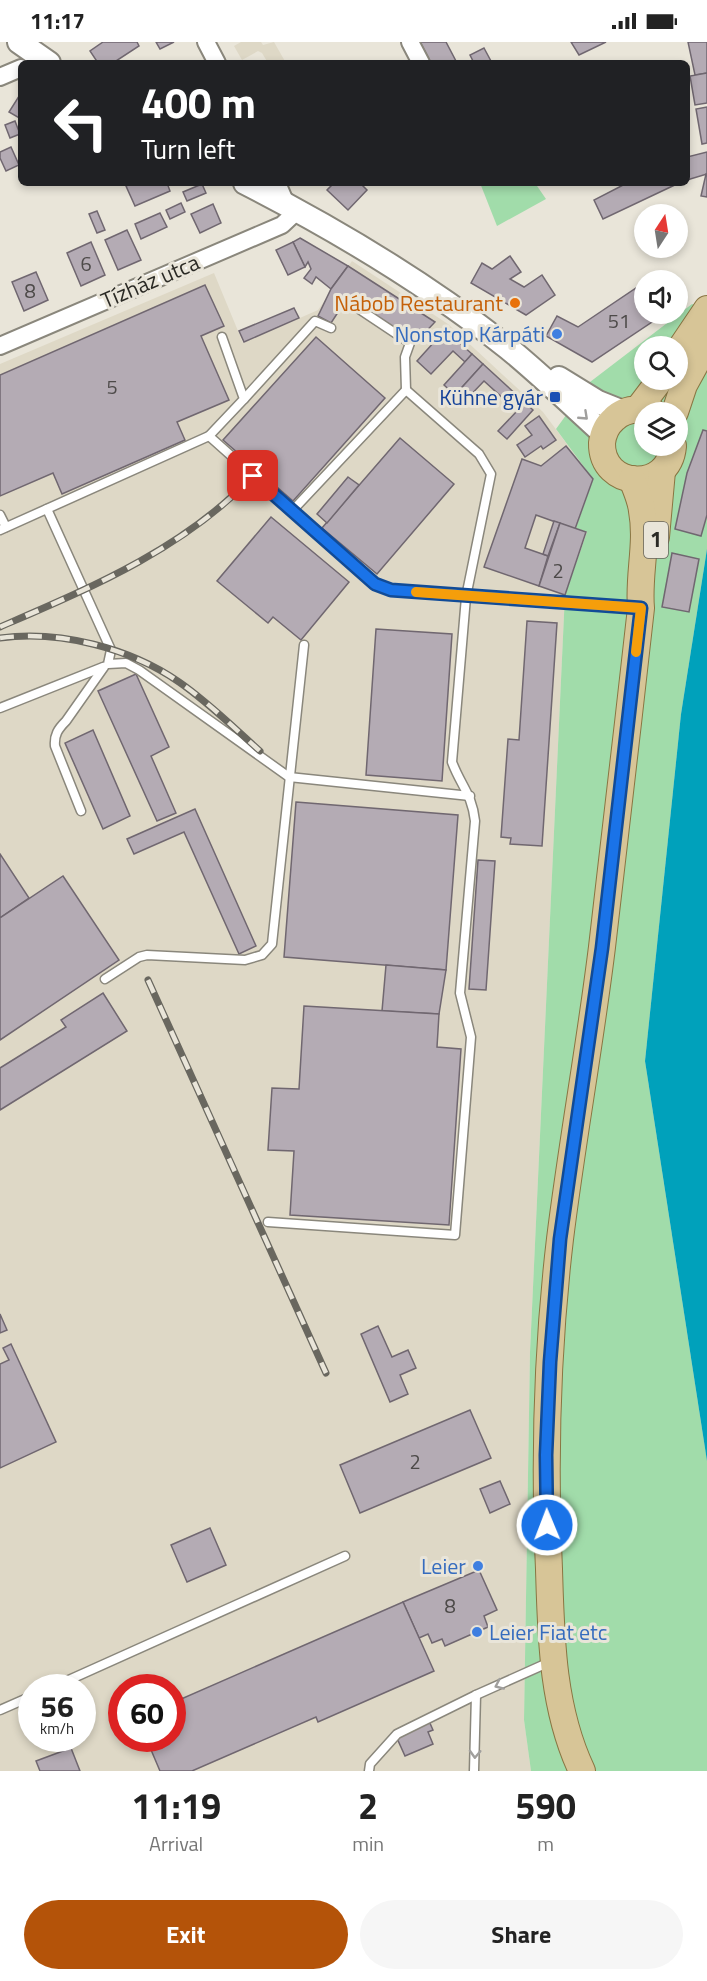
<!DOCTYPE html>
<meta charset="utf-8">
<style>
body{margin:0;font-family:"Titillium Web",sans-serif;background:#f6f6f6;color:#222;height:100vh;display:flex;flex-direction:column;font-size:22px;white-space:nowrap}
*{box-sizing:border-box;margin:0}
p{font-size:20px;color:#767676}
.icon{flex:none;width:33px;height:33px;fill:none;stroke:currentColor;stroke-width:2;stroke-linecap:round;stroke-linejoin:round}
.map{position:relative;height:1729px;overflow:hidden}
.drawer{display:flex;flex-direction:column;background:#fff;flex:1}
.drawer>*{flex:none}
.banner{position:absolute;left:18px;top:18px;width:672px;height:126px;border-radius:9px;box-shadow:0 3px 9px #0003;background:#202124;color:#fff;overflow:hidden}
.needle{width:39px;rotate:12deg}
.buttons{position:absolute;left:634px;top:162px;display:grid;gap:12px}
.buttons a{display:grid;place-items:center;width:54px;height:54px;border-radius:50%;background:#fff;box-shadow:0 3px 9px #0003;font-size:30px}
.speed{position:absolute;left:18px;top:1632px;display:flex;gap:12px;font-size:30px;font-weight:700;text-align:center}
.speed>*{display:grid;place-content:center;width:78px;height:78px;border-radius:50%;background:#fff;box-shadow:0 3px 9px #0003;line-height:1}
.speed small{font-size:15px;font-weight:400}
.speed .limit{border:9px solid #d22;background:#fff;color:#111}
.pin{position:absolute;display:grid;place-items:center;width:51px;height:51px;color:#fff;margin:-26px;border-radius:12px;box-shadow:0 3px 9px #0006}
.me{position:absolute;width:66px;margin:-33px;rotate:359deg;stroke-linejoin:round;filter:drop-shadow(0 0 4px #0008)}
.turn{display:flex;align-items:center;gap:21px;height:126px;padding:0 24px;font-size:27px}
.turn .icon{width:78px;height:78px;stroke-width:2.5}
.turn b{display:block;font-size:42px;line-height:51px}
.eta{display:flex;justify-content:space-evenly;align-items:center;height:102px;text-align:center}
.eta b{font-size:36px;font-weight:700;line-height:42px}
.primary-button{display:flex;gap:12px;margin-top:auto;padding:12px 24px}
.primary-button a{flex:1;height:69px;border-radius:36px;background:#b45309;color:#fff;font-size:24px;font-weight:700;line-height:69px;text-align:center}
.primary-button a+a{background:#f6f6f6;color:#222}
.status{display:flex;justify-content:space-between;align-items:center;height:42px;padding:0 30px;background:#fff;direction:ltr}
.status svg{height:16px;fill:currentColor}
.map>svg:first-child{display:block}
.built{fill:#ded8c6;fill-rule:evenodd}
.green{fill:#a1dcaa;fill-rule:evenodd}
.water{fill:#00a1bb}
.building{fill:#b4abb4;stroke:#706770;stroke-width:1.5}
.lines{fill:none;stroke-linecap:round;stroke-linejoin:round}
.lane-casing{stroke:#8a877c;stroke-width:11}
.street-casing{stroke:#8a877c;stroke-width:20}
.secondary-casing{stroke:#8a877c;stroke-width:26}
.primary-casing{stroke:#897542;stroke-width:28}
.lane{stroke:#fff;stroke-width:8}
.street{stroke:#fff;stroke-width:16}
.secondary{stroke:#fff;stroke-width:22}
.primary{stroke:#d7c597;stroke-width:26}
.rail-casing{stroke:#69675f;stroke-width:7}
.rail{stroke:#e9e5d9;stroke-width:4.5;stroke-dasharray:14;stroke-linecap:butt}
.oneway{stroke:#a09f9d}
.route-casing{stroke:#114b97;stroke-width:15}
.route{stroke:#1a73e8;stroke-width:10}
.slow{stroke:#f59e0b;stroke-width:10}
.food-dot{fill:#e8710a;stroke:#e9e5d9;stroke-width:2}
.shop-dot{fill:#3f7fe0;stroke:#e9e5d9;stroke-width:2}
.transit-dot{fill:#1a4fb4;stroke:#e9e5d9;stroke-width:2}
.labels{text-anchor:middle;stroke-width:6;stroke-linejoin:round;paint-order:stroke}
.number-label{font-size:20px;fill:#4d4a49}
.shield{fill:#e9e5d9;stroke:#64625b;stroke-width:1.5}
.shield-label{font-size:21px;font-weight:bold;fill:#2b2a25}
.street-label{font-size:22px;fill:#2b2a25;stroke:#e9e5d9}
.food-label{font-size:22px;fill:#c56008;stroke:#e9e5d9;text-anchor:end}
.shop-label{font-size:22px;fill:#366cbe;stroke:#e9e5d9;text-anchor:end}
.transit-label{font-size:22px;fill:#164399;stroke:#e9e5d9;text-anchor:end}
</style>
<div class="status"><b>11:17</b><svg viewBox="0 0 49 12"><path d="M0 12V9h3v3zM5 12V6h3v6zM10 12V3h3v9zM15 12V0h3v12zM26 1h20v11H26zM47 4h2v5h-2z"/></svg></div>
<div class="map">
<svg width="707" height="1729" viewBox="0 0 707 1729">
<rect width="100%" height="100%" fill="#e9e5d9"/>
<g class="built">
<path d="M241 0H261L263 3 274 0 286 21H268L262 11 258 9 242 18 234 4Z"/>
<path d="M352 219 448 282 543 370 593 437 576 486 587 490 565 553 564 573 530 1310 524 1678 531 1729H0V322L214 231 243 301 318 268ZM32 1646H82V1696H32ZM122 1646H172V1696H122Z"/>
</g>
<g class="green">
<path d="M480 141H535L546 157 497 184Z"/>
<path d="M692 262 707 267V507L681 672 645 1019 707 1419V1729H531L524 1678 530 1310 564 573 565 553 587 490 576 486 593 437 556 387 590 340ZM645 304H678V338H645ZM645 370H678V404H645Z"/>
</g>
<path class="water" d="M707 507V1419L645 1019 681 672Z"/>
<g class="building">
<path d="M103 0H137L139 4 113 21H98L90 9Z"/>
<path d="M156 0H174L160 7Z"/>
<path d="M420 0H446L457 21H431Z"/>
<path d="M571 0H606L579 13Z"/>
<path d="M688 0H707V31L695 33Z"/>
<path d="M484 6 492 21H474L470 13Z"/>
<path d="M707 31V61L695 63 690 34Z"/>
<path d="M21 51V77L9 70Z"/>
<path d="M707 65V101L702 102 696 67Z"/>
<path d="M15 79 20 92 10 96 5 83Z"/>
<path d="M11 105 19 123 6 129 0 116V110Z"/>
<path d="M707 110V132L687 138V115Z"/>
<path d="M706 132H707V155L701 154Z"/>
<path d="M132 141H167L170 149 135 164 126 144Z"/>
<path d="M334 141H360L367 148 348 168 327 148Z"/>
<path d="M627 141H679L603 177 594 158Z"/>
<path d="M202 142 206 151 187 159 183 150Z"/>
<path d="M181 161 185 170 170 177 166 168Z"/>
<path d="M213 162 221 181 200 191 191 172Z"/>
<path d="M97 169 105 188 97 191 89 172Z"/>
<path d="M160 171 167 185 141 197 135 182Z"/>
<path d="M127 188 141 218 118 228 105 198Z"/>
<path d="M300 196 348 224 331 247 316 235 312 242 304 236 311 227 308 220 305 225 293 200Z"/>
<path d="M91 200 105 233 81 244 67 211Z"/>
<path d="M293 200 305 225 288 233 276 208Z"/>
<path d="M510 214 521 230 510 237 524 245 542 233 555 253 526 273 471 241 482 221 492 227Z"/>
<path d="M348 224 435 280 416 300 348 255 331 281 318 274 331 247Z"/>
<path d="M36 230 48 258 24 269 12 240Z"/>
<path d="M660 230 666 238H648Z"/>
<path d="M645 240V272H664L592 320 546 294 557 274 578 285Z"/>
<path d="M205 243 224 284 201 294 229 358 177 380 185 398 62 452 53 431 0 454V333Z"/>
<path d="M294 266 299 276 244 300 239 289Z"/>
<path d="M445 288 472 312 465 320 453 309 431 332 417 319Z"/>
<path d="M316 295 385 356 293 459 223 398Z"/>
<path d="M472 312 483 322 455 353 444 343Z"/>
<path d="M483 322 533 368 507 397 498 389 517 369 484 339 463 361 455 353Z"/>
<path d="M539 374 556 398 543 407 541 404 525 415 517 403 532 393 525 384Z"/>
<path d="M703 388 707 389V473L701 494 675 487 687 431Z"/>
<path d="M400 396 454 442 377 532 322 486Z"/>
<path d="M566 404 593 437 575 487 536 473 525 506 548 514 539 544 484 525 522 417 541 424Z"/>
<path d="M348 435 359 443 327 481 317 472Z"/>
<path d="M271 475 349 540 301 598 273 575 268 581 217 539Z"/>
<path d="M554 479 560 481 548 514 543 512Z"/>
<path d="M560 481 586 490 565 553 539 544Z"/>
<path d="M672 511 699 517 689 570 662 565Z"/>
<path d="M527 579 557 581 542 804 510 802 511 796 501 795 508 697 519 698Z"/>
<path d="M376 587 452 592 442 739 366 733Z"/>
<path d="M136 632 169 705 151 714 176 771 157 779 98 649Z"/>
<path d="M93 688 130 774 103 787 65 701Z"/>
<path d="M296 760 458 773 446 928 284 915Z"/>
<path d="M195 767 256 904 239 912 184 790 134 812 127 797Z"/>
<path d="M0 812 29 856 0 876Z"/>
<path d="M478 818 495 819 486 948 469 947Z"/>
<path d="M63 834 119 918 0 998V876Z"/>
<path d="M386 923 446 928 439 972 382 969Z"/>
<path d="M103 951 127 989 0 1068V1026L66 985 61 978Z"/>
<path d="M304 964 439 972 437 1005 461 1007 449 1183 290 1173 294 1109 268 1108 272 1046 299 1047Z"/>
<path d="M0 1272 7 1288 0 1291Z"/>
<path d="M378 1284 392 1315 408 1308 416 1326 400 1333 408 1352 390 1360 361 1292Z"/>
<path d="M11 1302 56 1400 0 1426V1322L9 1318 3 1306Z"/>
<path d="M470 1368 491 1416 360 1471 340 1423Z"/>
<path d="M500 1439 510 1462 490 1471 480 1447Z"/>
<path d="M210 1486 226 1523 187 1540 171 1503Z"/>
<path d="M479 1528 497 1568 484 1574 488 1585 445 1604 442 1597 432 1601 428 1592 419 1596 403 1560Z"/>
<path d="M403 1560 434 1629 318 1680 316 1675 192 1729H160L146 1696H172V1661Z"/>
<path d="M429 1679 433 1688 428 1690 433 1702 405 1714 396 1694Z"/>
<path d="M71 1706 80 1729H40L36 1719Z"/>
</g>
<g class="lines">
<g class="lane-casing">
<g id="lane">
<path d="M356 265 410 301 405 315 406 348"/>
<path d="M244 357 315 279 331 286"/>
<path d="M209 394 375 542 391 548 638 566"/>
<path d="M47 467 111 608 108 622 126 621 139 628 289 735 470 754"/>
<path d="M0 473 6 485"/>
<path d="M0 488 209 394 244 357 222 295"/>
<path d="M0 666 103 625"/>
<path d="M81 769 55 704C54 693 58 687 66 679L104 625"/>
<path d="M105 937 139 915 147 913 245 918 262 913 272 902 304 603"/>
<path d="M268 1180 455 1193 471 995 460 951 475 779C472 752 461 744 452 720L466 555 491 432 479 412 406 348 293 468"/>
<path d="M51 1646 345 1514"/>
<path d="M0 1668 32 1654"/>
<path d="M369 1729 370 1722 397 1692 476 1653 552 1619"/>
<path d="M474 1729 476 1653"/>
</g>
</g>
<g class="street-casing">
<g id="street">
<path d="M206 0 217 21"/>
<path d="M410 0 421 21"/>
<path d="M0 35 21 26"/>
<path d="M277 141 286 162"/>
<path d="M0 304 282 183 297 169"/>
</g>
</g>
<g class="secondary-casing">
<g id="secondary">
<path d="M19 0 49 21"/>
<path d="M245 141C337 188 427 242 508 306 541 333 572 363 604 392"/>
<path d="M559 336 598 360 623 370"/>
</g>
</g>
<g class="primary-casing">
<g id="primary">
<path d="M678 310 707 267"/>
<path d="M638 367 660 338"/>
<path d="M653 370C639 366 625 366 614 377 607 383 603 392 602 401 601 447 669 451 673 404"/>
<path d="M675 370 684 343 707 301"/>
<path d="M656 495 662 429"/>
<path d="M582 1729C552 1666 551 1595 549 1527 544 1417 547 1307 560 1197 572 1100 590 1003 602 905 616 792 628 679 641 566 638 534 648 501 642 469 641 458 636 448 632 437"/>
</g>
</g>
<use href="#lane" class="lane"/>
<use href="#street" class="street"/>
<use href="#secondary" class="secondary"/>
<use href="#primary" class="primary"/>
<g class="rail-casing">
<g id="rail">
<path d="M0 585C90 546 184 507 253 434"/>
<path d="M0 596C60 588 130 606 179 640 208 660 234 686 260 709"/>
<path d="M148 938 326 1331"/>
</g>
</g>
<use href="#rail" class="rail"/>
</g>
<defs><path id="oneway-chevron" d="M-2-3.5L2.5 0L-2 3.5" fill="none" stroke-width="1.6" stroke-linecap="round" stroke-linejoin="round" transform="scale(1.5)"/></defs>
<g class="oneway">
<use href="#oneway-chevron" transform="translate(584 374) rotate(43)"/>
<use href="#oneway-chevron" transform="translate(499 1643) rotate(156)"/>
<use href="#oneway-chevron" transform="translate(475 1712) rotate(92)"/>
</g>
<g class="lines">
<g class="route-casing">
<path id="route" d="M253 434 375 542 391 548 641 566 602 906 560 1197 550 1320 546 1413 547 1483"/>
</g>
<use href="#route" class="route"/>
<path class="slow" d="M416 550 641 566 636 610"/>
</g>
<circle class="food-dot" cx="515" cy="261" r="6"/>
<g class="shop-dot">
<circle cx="557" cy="292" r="6"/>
<circle cx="478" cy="1524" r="6"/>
<circle cx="477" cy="1590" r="6"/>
</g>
<rect class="transit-dot" x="549" y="349" width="12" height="12" rx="3"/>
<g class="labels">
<g class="number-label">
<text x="86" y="229">6</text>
<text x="30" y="256">8</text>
<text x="619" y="286">51</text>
<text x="112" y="352">5</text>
<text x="558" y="536">2</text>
<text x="415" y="1427">2</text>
<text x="450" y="1571">8</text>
</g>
<rect class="shield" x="644" y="480" width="24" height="36" rx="4.5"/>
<g class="shield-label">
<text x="656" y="505">1</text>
</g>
<g class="street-label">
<text transform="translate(150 239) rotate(-23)" y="8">Tízház utca</text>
</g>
<g class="food-label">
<text x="503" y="269">Nábob Restaurant</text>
</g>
<g class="shop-label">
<text x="545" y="300">Nonstop Kárpáti</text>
<text x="466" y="1532">Leier</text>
<text x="489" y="1598" text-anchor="start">Leier Fiat etc</text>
</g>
<g class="transit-label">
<text x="543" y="363">Kühne gyár</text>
</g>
</g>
</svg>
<div class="buttons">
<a><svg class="needle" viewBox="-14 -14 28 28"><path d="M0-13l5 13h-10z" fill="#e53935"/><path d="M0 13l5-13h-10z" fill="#767676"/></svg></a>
<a><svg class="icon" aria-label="sound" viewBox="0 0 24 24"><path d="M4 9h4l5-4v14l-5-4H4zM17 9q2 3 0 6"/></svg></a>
<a><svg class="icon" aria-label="search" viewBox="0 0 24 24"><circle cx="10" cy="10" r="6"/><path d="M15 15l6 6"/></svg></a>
<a><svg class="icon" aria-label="layers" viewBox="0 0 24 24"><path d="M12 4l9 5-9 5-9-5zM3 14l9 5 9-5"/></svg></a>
</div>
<div class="speed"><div>56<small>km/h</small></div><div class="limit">60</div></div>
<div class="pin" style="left:253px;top:434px;background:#d93025"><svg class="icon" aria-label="arrive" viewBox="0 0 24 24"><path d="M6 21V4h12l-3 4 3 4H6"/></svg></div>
<svg class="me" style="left:547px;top:1483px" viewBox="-20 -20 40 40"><circle r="17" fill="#1a73e8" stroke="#fff" stroke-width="3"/><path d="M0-11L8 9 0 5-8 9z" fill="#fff"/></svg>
<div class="banner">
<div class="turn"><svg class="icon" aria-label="left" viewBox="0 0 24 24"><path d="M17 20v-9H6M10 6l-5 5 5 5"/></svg><div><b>400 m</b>Turn left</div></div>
</div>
</div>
<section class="drawer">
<div class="eta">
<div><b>11:19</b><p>Arrival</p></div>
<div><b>2</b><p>min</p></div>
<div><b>590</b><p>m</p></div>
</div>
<div class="primary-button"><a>Exit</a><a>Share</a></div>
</section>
